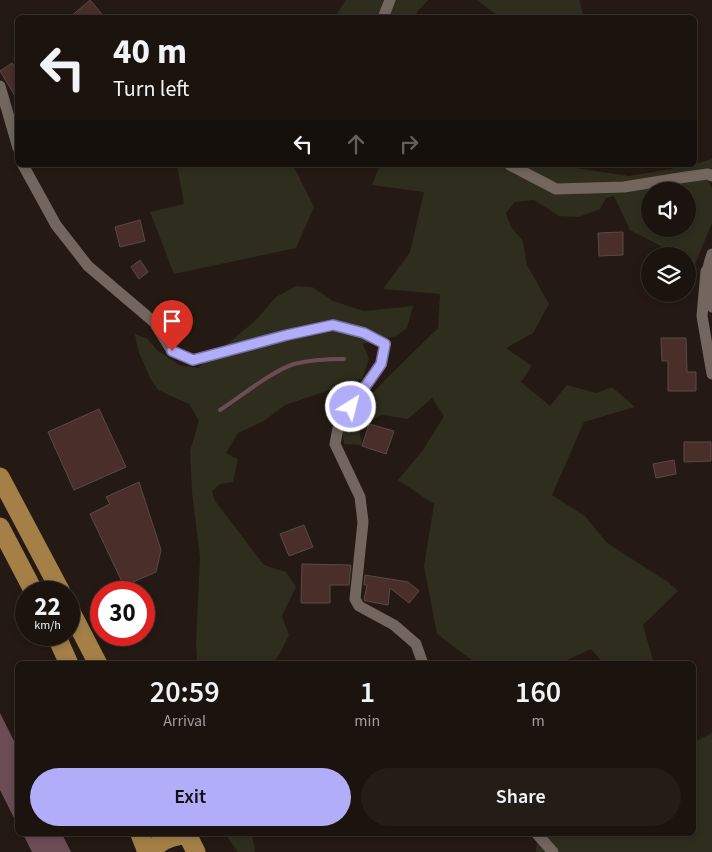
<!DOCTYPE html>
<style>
body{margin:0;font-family:"Source Sans 3",sans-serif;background:#241d17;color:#f1f3f6;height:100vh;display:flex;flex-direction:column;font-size:19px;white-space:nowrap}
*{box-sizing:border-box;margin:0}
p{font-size:16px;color:#a09e9e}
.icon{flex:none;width:28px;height:28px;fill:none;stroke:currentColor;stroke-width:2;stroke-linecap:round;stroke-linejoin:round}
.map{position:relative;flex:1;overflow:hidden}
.panel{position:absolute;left:15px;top:661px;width:681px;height:175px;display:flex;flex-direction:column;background:#1b140e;border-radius:8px;box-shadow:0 2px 8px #0003,0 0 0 1px #39332e}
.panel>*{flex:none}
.banner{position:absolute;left:15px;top:15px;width:682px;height:152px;border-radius:8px;box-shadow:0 2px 8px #0003,0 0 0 1px #39332e;background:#1b140e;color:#f1f3f6;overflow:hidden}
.tools{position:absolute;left:641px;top:182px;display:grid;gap:10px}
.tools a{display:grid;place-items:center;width:55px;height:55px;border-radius:50%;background:#1b140e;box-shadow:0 2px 8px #0003,0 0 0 1px #39332e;font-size:25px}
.speed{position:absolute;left:15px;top:581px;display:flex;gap:10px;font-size:25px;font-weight:700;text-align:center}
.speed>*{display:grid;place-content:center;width:65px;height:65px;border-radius:50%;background:#1b140e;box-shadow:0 2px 8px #0003,0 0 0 1px #39332e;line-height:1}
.speed small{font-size:12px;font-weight:400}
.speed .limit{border:8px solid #d22;background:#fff;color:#111}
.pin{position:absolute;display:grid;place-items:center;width:42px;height:42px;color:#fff;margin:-51px -21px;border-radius:50% 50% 50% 0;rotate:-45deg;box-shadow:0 0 5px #0007}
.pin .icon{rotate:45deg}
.me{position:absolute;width:55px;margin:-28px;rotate:36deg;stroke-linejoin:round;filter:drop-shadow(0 0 4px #0008)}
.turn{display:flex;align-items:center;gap:18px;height:105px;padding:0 15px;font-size:22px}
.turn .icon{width:65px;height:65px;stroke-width:2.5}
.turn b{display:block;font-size:35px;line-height:42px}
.lanes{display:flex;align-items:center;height:48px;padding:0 15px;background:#0003;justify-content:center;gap:25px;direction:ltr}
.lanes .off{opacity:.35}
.eta{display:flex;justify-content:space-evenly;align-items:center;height:85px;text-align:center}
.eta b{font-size:30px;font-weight:600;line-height:35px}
.action{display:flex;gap:10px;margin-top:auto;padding:10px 15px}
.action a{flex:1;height:58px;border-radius:30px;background:#b2adf9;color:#111;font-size:20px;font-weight:600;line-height:58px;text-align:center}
.action a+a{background:#241d17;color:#f1f3f6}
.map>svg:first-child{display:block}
.green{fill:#2e2d1e;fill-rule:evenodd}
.water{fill:#6c4d55}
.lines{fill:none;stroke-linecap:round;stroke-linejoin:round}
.stream{stroke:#6c4d55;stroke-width:4}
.building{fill:#4a2e2a;stroke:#584a47}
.minor{stroke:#72665e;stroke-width:11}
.trunk{stroke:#a48047;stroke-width:19}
.route-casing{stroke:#7470a2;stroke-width:12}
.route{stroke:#b2adf9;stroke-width:9}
</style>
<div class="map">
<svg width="712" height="852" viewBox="0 0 712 852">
<rect width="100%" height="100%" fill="#241a13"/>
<g class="green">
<path d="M346 0H428L417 12 416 17 337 18V14Z"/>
<path d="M477 0H579L584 17H499Z"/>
<path d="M712 159V176L707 177 712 189V223L695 264 688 260V256H680L630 230 614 196 606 198 600 209 579 217 559 216 534 200 515 202 506 213 511 227 523 241 527 265 549 304 533 333 506 348 532 366 521 382 550 406 567 385 596 393 612 387 635 407 584 422 552 495 585 516 607 543 668 582 678 591 643 625 654 664H604L591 649 558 664H477L437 634 424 566 434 504 398 480 423 450 444 416 432 398 408 419 382 415 358 424 362 445 344 444 342 426 386 379 438 328 440 294 383 289 410 252 424 192 372 185 380 165H557L629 176 695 165V164ZM650 191H688V229H650Z"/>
<path d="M177 165H293L314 207 296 248 174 274 150 212 184 204Z"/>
<path d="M296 286 312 287 333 301 364 311 413 306 407 328 396 336 363 344 369 359 362 379 285 405 264 421 238 433 226 453 238 459 233 482 220 484 212 491 215 501 264 565 286 572 296 587 282 616 289 635 279 655 272 664H197L196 643 200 557 192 493 190 451 199 421 189 404 158 390 150 378 138 350 135 334 148 339 157 350 179 365 198 368 255 321 276 297Z"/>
<path d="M712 733V852H536L538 834H694V742Z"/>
<path d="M225 834H252L255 852H238Z"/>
</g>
<g class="water">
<path d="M0 713 17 747V824L0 790Z"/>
<path d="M23 834H62L71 852H32Z"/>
</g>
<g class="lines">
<path class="stream" d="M220 410C240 397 272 371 294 364 310 360 328 359 344 359"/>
</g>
<g class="building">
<path d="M90 0 105 18H69Z"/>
<path d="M12 63 18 72V101L0 71Z"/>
<path d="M140 220 145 241 120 247 115 227Z"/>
<path d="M623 232V255L599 256 598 233Z"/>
<path d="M140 260 148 272 139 279 131 267Z"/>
<path d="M661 338H686L687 372H696V391H668V361H662Z"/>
<path d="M99 409 126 467 74 490 48 432Z"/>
<path d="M369 424 394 431 386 454 362 446Z"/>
<path d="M684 442H711V461L684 462Z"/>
<path d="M674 460 676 474 656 478 653 464Z"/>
<path d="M139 482 161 550 156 572 124 586 90 514 110 504 106 497Z"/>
<path d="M304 525 313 547 289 556 280 534Z"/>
<path d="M302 564 351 565 349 585H330V603H301Z"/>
<path d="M365 575 408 582 419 591 409 603 390 588 388 605 366 601 364 600 367 585H364Z"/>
</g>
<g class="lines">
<g class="minor">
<path d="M383 18 390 0"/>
<path d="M0 86 18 148"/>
<path d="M23 165 56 225 88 266 154 322 172 351 193 360 287 335 333 325 363 333 385 344 381 364 339 423 335 444 360 497 363 522 355 599 359 606 394 625 416 644 423 664"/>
<path d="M510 165 556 189 624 187 686 177 708 174 712 176"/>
<path d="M712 254C705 274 705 287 712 307"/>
<path d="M706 271 702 316 712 374"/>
<path d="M537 834 553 852"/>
</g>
<g class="trunk">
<path d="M0 477 61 592"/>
<path d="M0 527 34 592"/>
<path d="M69 608 98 664"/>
<path d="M56 635 69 664"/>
<path d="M140 834 147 852"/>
<path d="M187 834 196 852"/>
<path d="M151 852C160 840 173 835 188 835"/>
</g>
</g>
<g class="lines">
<g class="route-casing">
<path id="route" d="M172 351 193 360 287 335 333 325 364 333 385 344 381 364 351 407"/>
</g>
<use href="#route" class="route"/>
</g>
</svg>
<div class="tools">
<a><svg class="icon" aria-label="sound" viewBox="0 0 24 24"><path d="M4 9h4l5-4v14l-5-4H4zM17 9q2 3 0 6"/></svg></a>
<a><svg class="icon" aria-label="layers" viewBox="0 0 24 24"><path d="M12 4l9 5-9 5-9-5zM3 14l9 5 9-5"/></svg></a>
</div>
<div class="speed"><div>22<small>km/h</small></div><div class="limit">30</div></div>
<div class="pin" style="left:172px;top:351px;background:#d93025"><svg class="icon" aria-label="arrive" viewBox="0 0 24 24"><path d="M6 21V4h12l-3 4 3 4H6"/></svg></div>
<svg class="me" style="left:351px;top:407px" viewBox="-20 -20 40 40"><circle r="17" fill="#b2adf9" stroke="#fff" stroke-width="3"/><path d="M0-11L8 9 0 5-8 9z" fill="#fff"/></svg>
<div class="banner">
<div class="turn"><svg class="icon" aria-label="left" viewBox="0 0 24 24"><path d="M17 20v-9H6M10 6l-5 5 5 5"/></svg><div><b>40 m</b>Turn left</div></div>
<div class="lanes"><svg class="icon" aria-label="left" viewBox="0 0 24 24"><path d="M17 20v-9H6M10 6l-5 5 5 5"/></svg><svg class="icon off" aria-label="ahead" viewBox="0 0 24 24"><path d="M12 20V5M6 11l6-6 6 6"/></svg><svg class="icon off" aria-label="right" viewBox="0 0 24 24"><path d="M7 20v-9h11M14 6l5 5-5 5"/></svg></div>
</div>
<section class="panel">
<div class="eta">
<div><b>20:59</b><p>Arrival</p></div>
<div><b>1</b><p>min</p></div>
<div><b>160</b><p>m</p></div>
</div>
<div class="action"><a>Exit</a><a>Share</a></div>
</section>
</div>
